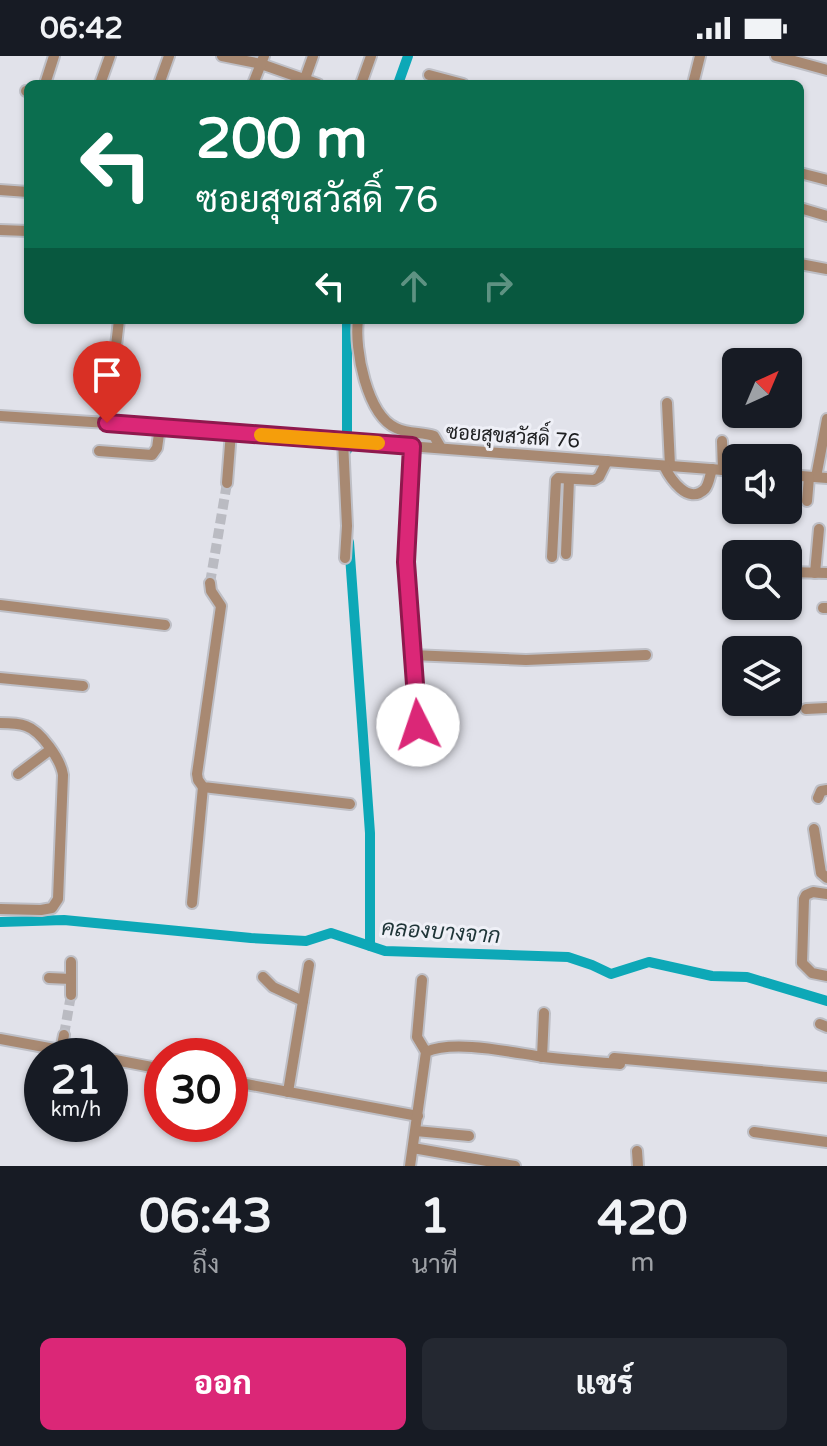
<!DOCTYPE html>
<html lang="th">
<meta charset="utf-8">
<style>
body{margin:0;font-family:"Varela Round",Sarabun,sans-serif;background:#242831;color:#f1f3f6;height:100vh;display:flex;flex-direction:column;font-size:30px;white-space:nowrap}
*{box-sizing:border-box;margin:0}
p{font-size:26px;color:#9ea1a6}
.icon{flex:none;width:44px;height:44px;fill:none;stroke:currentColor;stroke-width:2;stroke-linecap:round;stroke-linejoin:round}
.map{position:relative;height:1110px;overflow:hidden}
.sheet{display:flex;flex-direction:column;background:#171b24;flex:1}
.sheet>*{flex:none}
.hud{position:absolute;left:24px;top:24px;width:780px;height:244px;border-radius:12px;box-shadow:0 2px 6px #0004;background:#0b6e4f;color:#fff;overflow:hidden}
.needle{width:52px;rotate:44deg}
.buttons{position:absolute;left:722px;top:292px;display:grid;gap:16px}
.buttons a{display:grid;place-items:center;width:80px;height:80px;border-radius:12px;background:#171b24;box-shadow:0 2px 6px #0004;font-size:40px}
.speed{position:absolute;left:24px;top:982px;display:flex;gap:16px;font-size:40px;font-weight:700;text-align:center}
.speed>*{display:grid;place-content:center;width:104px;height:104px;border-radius:50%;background:#171b24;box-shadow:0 2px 6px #0004;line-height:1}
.speed small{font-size:20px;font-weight:400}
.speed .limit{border:12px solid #d22;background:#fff;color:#111}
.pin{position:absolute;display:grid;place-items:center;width:68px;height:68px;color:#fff;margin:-82px -34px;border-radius:50% 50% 50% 0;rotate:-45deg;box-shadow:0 0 8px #0007}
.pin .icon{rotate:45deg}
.me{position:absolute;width:88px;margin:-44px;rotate:356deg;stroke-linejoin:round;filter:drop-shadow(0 0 6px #0008)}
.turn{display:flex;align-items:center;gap:28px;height:168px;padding:0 40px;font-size:36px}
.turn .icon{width:104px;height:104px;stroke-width:2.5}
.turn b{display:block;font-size:56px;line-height:68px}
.lanes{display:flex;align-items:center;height:76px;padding:0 40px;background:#0003;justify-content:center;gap:40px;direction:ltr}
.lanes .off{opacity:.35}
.eta{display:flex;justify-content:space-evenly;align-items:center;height:136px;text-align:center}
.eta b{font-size:48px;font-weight:800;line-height:56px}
.action{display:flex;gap:16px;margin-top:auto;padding:16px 40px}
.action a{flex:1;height:92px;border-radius:12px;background:#db2777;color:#fff;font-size:32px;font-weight:800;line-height:92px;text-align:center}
.action a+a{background:#242831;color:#f1f3f6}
.status{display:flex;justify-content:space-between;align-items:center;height:56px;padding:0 40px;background:#171b24;direction:ltr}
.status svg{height:22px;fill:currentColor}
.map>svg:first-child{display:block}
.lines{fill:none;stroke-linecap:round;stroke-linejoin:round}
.canal{stroke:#0da8b7;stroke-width:10}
.minor-tunnel{stroke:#babbc2;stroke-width:10;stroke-dasharray:10 5;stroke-linecap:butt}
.minor-casing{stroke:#bebfc6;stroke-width:14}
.minor{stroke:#a88972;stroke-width:10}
.route-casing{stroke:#8e194d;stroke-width:20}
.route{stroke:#db2777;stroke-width:14}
.slow{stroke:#f59e0b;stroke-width:14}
.labels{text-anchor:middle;stroke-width:6;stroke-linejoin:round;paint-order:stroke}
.street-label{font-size:20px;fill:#202123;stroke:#eff0f7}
.water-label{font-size:22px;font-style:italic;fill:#1f3538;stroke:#eff0f7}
</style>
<div class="status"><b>06:42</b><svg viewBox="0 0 49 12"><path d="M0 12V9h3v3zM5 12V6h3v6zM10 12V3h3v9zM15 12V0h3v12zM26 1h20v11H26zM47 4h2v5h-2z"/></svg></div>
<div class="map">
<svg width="827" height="1110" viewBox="0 0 827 1110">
<rect width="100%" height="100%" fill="#e1e2ea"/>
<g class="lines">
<g class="canal">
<path d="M398 28 408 0"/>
<path d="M347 394V264"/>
<path d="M349 486 370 777V890"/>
<path d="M0 866 64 864 251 882 306 885 331 877 385 895 568 901 592 909 611 918 649 906 712 920 747 921 827 945"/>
</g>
<g class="minor-tunnel">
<path d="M210 527 227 427"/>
<path d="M64 979 71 939"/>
</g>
<g class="minor-casing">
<g id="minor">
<path d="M222 0 261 8 318 28"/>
<path d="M776 0 827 14"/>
<path d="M429 19 463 28"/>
<path d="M45 28 54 0"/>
<path d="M100 28 110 0"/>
<path d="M159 28 169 0"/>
<path d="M253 28 264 0"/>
<path d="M303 28 313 0"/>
<path d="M361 28 371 0"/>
<path d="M693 28 700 0"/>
<path d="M26 35 28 36"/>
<path d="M800 117 827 124"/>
<path d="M0 134 28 136"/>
<path d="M800 152 827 160"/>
<path d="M0 174 28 175"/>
<path d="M800 208 827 213"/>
<path d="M358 264C354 293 367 359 396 372 408 378 422 376 434 380L441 392"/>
<path d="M667 347 670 410"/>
<path d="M0 360 107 367 736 415"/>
<path d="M107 367 119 264"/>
<path d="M343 385 347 470 345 502"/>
<path d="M722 385 723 414"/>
<path d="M412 390 406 506 418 669"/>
<path d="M99 395 152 399 157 392 160 371"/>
<path d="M664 410C670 422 688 450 705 433 709 428 710 419 712 413"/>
<path d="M788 419 827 422"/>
<path d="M816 421 827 363"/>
<path d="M227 427 231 376"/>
<path d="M807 445 809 421"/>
<path d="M566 498 569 423"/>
<path d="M552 501 556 424 558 422 594 424 599 421 607 405"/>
<path d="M788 516 827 517"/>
<path d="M815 517 819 473"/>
<path d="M210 527 211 535 221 550 197 718 198 724 203 731 350 748"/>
<path d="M0 549 165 569"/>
<path d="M823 552H827"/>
<path d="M412 599 526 604 646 599"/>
<path d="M0 622 83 630"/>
<path d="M806 653 827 652"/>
<path d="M0 667C8 667 18 667 26 670 41 675 61 704 63 719L58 843 52 852 41 854 0 853"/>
<path d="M18 718 50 694"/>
<path d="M818 742 821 735 827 734"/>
<path d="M814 773 821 817 827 822"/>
<path d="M827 838 813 836 806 839 804 843 802 907 812 917 827 920"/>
<path d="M192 847 203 731"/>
<path d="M71 906V939"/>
<path d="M263 921 273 931 303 945"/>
<path d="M49 922 71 923"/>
<path d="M422 924 417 981 426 996"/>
<path d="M820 968 827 971"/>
<path d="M0 983 93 1000"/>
<path d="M61 994 64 979"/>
<path d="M542 1001 544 957"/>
<path d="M614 1002 827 1021"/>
<path d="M110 1003 162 1013"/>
<path d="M230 1025 418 1060"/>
<path d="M288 1036 309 909"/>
<path d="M159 1038 162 1013"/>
<path d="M416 1075 469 1080"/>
<path d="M754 1076 827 1086"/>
<path d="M413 1092 515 1110"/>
<path d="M637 1095 638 1110"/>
<path d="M410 1110 426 996C454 983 514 997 544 1001 569 1004 595 1006 620 1008"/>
</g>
</g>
<use href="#minor" class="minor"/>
</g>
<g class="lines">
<g class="route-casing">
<path id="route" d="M107 367 412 390 406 506 418 669"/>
</g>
<use href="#route" class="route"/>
<path class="slow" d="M261 379 378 387"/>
</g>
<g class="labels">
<g class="street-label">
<text transform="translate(513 380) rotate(4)" y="7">ซอยสุขสวัสดิ์ 76</text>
</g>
<g class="water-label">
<text transform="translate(441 875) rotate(4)" y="8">คลองบางจาก</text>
</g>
</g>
</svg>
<div class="buttons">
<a><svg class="needle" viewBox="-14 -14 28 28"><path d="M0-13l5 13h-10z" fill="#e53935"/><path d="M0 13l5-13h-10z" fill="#9ea1a6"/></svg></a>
<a><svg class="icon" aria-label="sound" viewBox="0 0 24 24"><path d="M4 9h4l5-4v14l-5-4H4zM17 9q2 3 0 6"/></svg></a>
<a><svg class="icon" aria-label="search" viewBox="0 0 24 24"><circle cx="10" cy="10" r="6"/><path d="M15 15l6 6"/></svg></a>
<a><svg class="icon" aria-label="layers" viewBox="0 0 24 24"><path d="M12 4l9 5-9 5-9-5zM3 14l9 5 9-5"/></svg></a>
</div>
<div class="speed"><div>21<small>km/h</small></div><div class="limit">30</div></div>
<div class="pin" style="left:107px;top:367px;background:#d93025"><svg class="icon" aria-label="arrive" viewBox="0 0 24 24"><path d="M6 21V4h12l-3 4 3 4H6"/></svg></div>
<svg class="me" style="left:418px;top:669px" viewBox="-20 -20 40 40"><circle r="19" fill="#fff"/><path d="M0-13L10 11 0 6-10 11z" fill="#db2777"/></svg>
<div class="hud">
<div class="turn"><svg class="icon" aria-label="left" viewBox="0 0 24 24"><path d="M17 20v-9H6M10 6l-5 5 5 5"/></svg><div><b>200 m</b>ซอยสุขสวัสดิ์ 76</div></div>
<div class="lanes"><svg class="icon" aria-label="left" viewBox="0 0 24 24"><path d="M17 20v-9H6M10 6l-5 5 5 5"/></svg><svg class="icon off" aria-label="ahead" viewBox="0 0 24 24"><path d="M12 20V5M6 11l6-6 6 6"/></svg><svg class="icon off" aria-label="right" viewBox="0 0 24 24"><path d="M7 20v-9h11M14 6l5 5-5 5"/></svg></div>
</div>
</div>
<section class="sheet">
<div class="eta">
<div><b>06:43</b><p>ถึง</p></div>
<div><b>1</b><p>นาที</p></div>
<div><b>420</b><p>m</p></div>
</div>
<div class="action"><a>ออก</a><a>แชร์</a></div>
</section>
